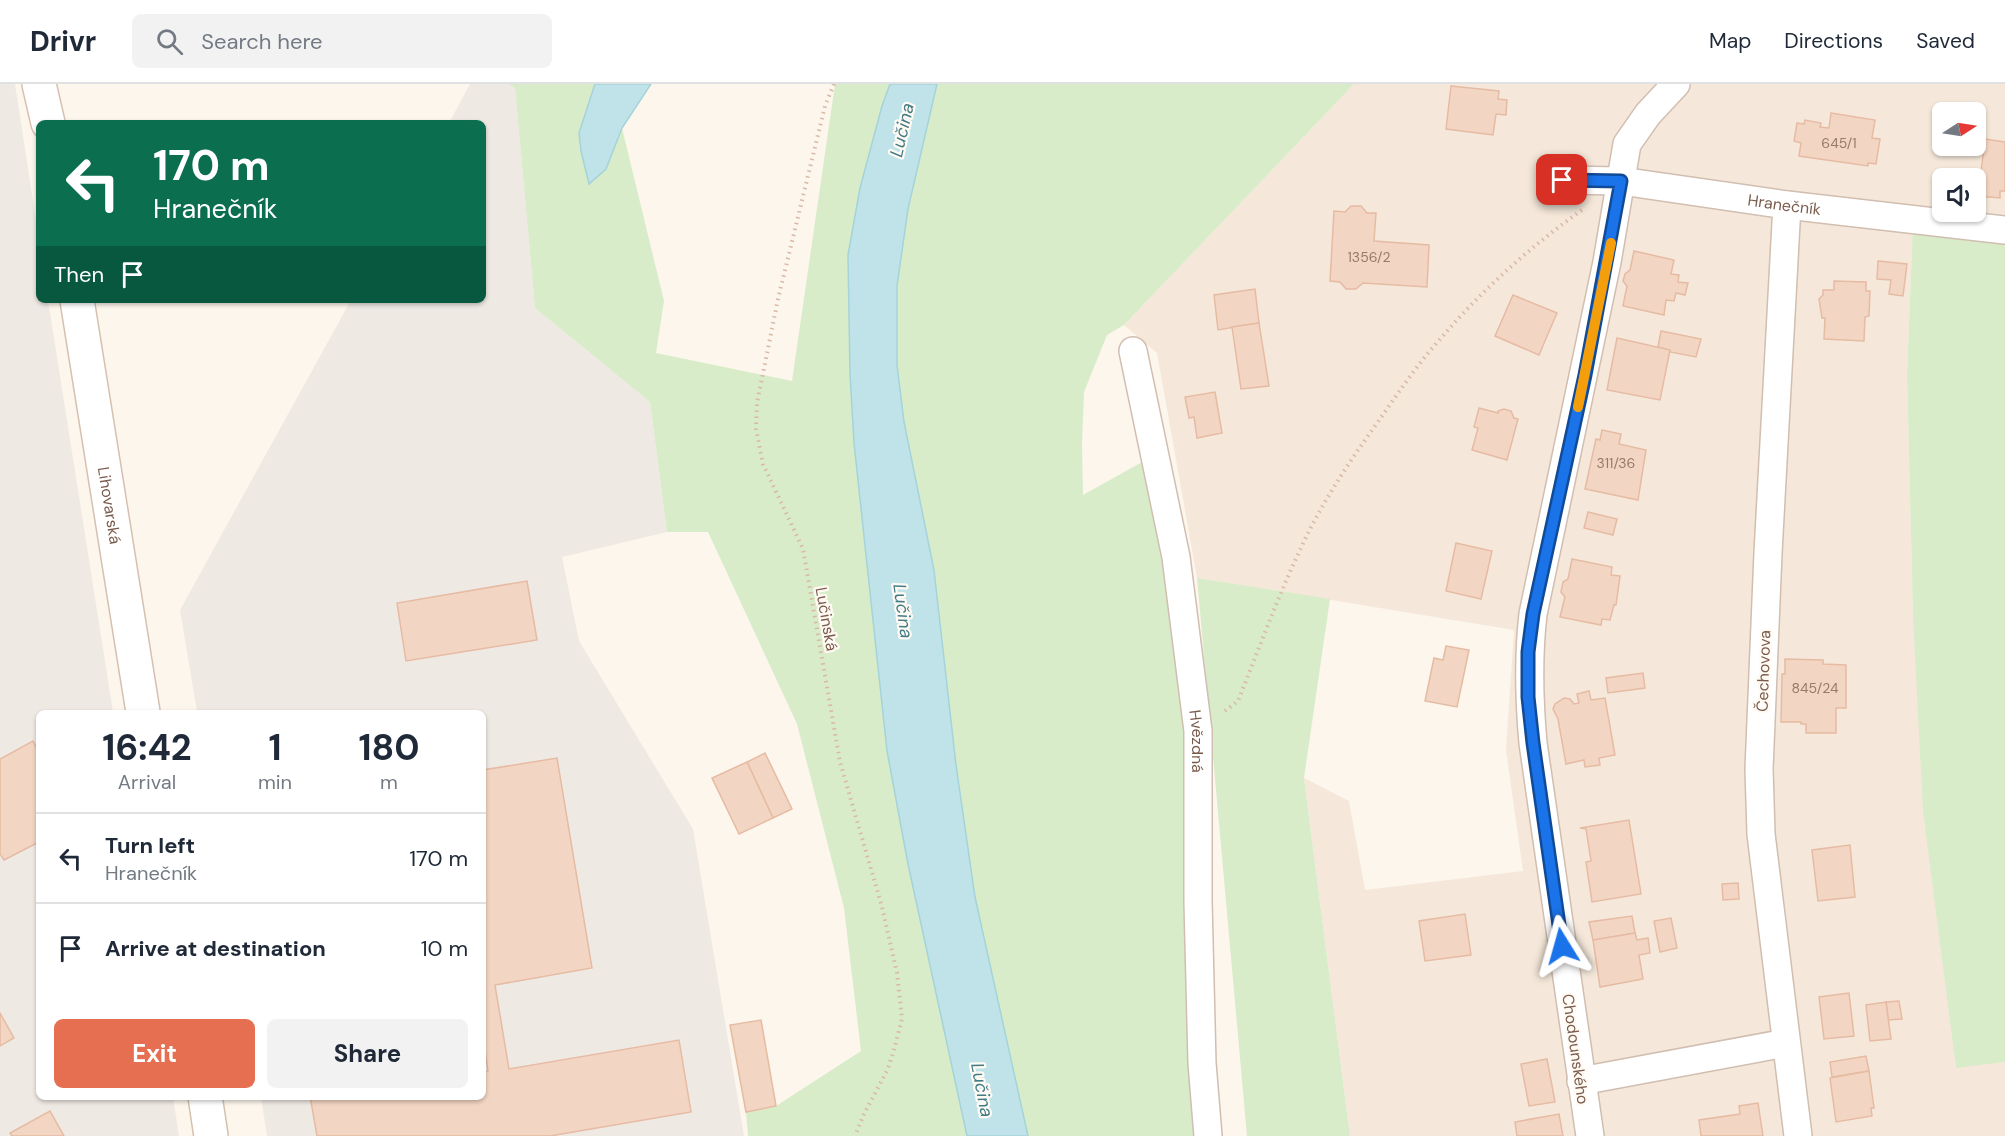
<!DOCTYPE html>
<meta charset="utf-8">
<style>
body{margin:0;font-family:"DM Sans",sans-serif;background:#f2f2f3;color:#1f2937;height:100vh;display:flex;flex-direction:column;font-size:22px;white-space:nowrap}
*{box-sizing:border-box;margin:0}
p{font-size:20px;color:#747a83}
.icon{flex:none;width:33px;height:33px;fill:none;stroke:currentColor;stroke-width:2;stroke-linecap:round;stroke-linejoin:round}
.map{position:relative;flex:1;overflow:hidden}
.drawer{position:absolute;left:36px;top:626px;width:450px;height:390px;display:flex;flex-direction:column;background:#fff;border-radius:9px;box-shadow:0 2px 4px #0004}
.drawer>*{flex:none}
.hud{position:absolute;left:36px;top:36px;width:450px;height:183px;border-radius:9px;box-shadow:0 2px 4px #0004;background:#0b6e4f;color:#fff;overflow:hidden}
.needle{width:39px;rotate:78deg}
.fabs{position:absolute;left:1932px;top:18px;display:grid;gap:12px}
.fabs a{display:grid;place-items:center;width:54px;height:54px;border-radius:9px;background:#fff;box-shadow:0 2px 4px #0004;font-size:30px}
.pin{position:absolute;display:grid;place-items:center;width:51px;height:51px;color:#fff;margin:-26px;border-radius:12px;box-shadow:0 3px 9px #0006}
.me{position:absolute;width:66px;margin:-33px;rotate:352deg;stroke-linejoin:round;filter:drop-shadow(0 0 4px #0008)}
.turn{display:flex;align-items:center;gap:21px;height:126px;padding:0 18px;font-size:27px}
.turn .icon{width:78px;height:78px;stroke-width:2.5}
.turn b{display:block;font-size:42px;line-height:51px}
.then{display:flex;align-items:center;height:57px;padding:0 18px;background:#0003;gap:12px;font-size:22px}
.eta{display:flex;justify-content:space-evenly;align-items:center;height:102px;text-align:center}
.eta b{font-size:36px;font-weight:700;line-height:42px}
.cta{display:flex;gap:12px;margin-top:auto;padding:12px 18px}
.cta a{flex:1;height:69px;border-radius:9px;background:#e76f51;color:#fff;font-size:24px;font-weight:700;line-height:69px;text-align:center}
.cta a+a{background:#f2f2f3;color:#1f2937}
ul{padding:0;list-style:none}
li{display:flex;align-items:center;gap:18px;height:90px;padding:0 18px;border-top:2px solid #e0e1e3}
li div{flex:1}
li b{display:block;font-size:22px}
li em{font-style:normal}
header{display:flex;align-items:center;gap:36px;box-sizing:border-box;height:84px;padding:0 30px;background:#fff;border-bottom:2px solid #e0e1e3}
header strong{font-size:28px}
nav{display:flex;gap:33px;margin-inline-start:auto;font-size:21px}
.search{width:420px;height:54px;background:#f2f2f3;display:flex;align-items:center;gap:15px;box-sizing:border-box;padding:0 21px;border-radius:9px;color:#747a83;font-size:22px}
.map>svg:first-child{display:block}
.residential{fill:#f5e8da;fill-rule:evenodd}
.industrial{fill:#efe9e4}
.green{fill:#d8ecc9}
.water{fill:#bfe3e8;stroke:#a5d3da;stroke-width:1.5}
.building{fill:#f3d5c3;stroke:#e6bba3;stroke-width:1.5}
.lines{fill:none;stroke-linecap:round;stroke-linejoin:round}
.street-casing{stroke:#d1beb0;stroke-width:30}
.secondary-casing{stroke:#d6c0b0;stroke-width:36}
.path{stroke:#d9b8a5;stroke-width:4;stroke-dasharray:1.5 4.5;stroke-linecap:butt}
.street{stroke:#fff;stroke-width:27}
.secondary{stroke:#fff;stroke-width:33}
.route-casing{stroke:#114b97;stroke-width:15}
.route{stroke:#1a73e8;stroke-width:10}
.slow{stroke:#f59e0b;stroke-width:10}
.labels{text-anchor:middle;stroke-width:4.5;stroke-linejoin:round;paint-order:stroke}
.number-label{font-size:14px;fill:#987a6a}
.street-label{font-size:16px;fill:#7a5c4d;stroke:#fffaf3}
.water-label{font-size:18px;font-style:italic;fill:#437c86;stroke:#fffaf3}
</style>
<header>
<strong>Drivr</strong>
<div class="search"><svg class="icon" aria-label="search" viewBox="0 0 24 24"><circle cx="10" cy="10" r="6"/><path d="M15 15l6 6"/></svg>Search here</div>
<nav><a>Map</a><a>Directions</a><a>Saved</a></nav>
</header>
<div class="map">
<svg width="2005" height="1052" viewBox="0 0 2005 1052">
<rect width="100%" height="100%" fill="#fdf6ec"/>
<path class="residential" d="M1354 0H2005V150L1913 138 1907 291 1913 533 1956 983 2005 978V1052H1350L1304 694 1349 717 1365 806 1523 787 1506 666 1514 546 1197 494 1157 269 1124 241ZM1942 28H1976V62H1942ZM1942 94H1976V128H1942Z"/>
<g class="industrial">
<path d="M0 0H15L39 156V216H48L113 628H39V1012L173 1013 179 1052H0Z"/>
<path d="M470 0H508L515 4 535 224 650 318 667 448 562 473 579 557 693 745 744 1052H267L261 1013 483 1012V628H197L180 526 351 216H483V39H449Z"/>
</g>
<g class="green">
<path d="M508 0H595L579 49 606 85 622 44 664 217 656 269 792 297 835 0H890L882 22 860 104 863 434 887 667 908 780 967 1052H748L746 1028 776 1022 861 967 844 824 797 640 708 448H667L650 318 535 224 515 4Z"/>
<path d="M937 0H1354L1124 241 1107 251 1084 308 1082 360 1083 411 1142 378 1157 432 1184 606 1199 1052H1028L975 813 956 681 934 486 904 338 897 281V202L908 125Z"/>
<path d="M1913 138 2005 150V978L1956 984 1923 727 1913 533 1907 291Z"/>
<path d="M1197 494 1330 515 1304 694 1350 1052H1247Z"/>
</g>
<g class="water">
<path d="M595 0H651L622 44 606 85 589 100 581 67 579 49Z"/>
<path d="M890 0H937L908 125 897 202V281L904 338 934 486 956 681 975 813 1028 1052H967L908 780 887 667 854 359 850 290 848 171 860 104 882 22Z"/>
</g>
<g class="building">
<path d="M1451 2 1499 7 1498 15 1507 16 1506 31 1496 30 1493 51 1446 45Z"/>
<path d="M1831 29 1875 36 1872 54 1880 55 1876 80 1868 79V82L1799 72 1801 59 1794 57 1797 39 1804 40 1805 36 1821 39 1820 43 1829 44Z"/>
<path d="M1985 55 2005 58V107H2000V114L1978 112Z"/>
<path d="M1351 122H1361L1367 129H1376L1374 157 1429 161 1427 203 1363 199 1356 205H1346L1340 198 1330 197 1334 127 1345 128Z"/>
<path d="M1634 167 1674 176 1671 190 1679 191 1678 198 1688 199 1685 211 1676 209 1674 217 1666 216 1664 231 1623 222 1627 202 1623 197 1625 190 1630 186Z"/>
<path d="M1878 177 1907 180 1903 212 1889 210 1891 196 1877 195Z"/>
<path d="M1834 197 1866 198V207H1870L1869 232 1865 233 1864 257 1824 255 1825 234H1822L1819 215 1823 211V206H1834Z"/>
<path d="M1255 205 1259 239 1218 246 1214 211Z"/>
<path d="M1513 211 1557 229 1539 271 1495 252Z"/>
<path d="M1259 239 1269 302 1241 305 1232 243Z"/>
<path d="M1661 247 1701 255 1696 273 1670 268V266L1658 263Z"/>
<path d="M1617 254 1670 266 1660 316 1607 306Z"/>
<path d="M1215 308 1222 349 1197 354 1194 333 1189 334 1185 313Z"/>
<path d="M1479 324 1498 329V327L1504 325 1511 327 1514 334 1518 335 1507 376 1472 366 1478 344 1474 343Z"/>
<path d="M1602 346 1621 350 1619 360 1646 366 1638 416 1585 405 1596 355 1600 356Z"/>
<path d="M1588 428 1617 435 1613 451 1584 444Z"/>
<path d="M1456 459 1492 467 1481 515 1446 507Z"/>
<path d="M1572 475 1612 483 1611 491 1620 492 1616 521H1614L1610 536 1602 535 1601 541 1560 533 1565 513 1561 508 1563 498 1568 495Z"/>
<path d="M527 497 537 556 406 577 397 519Z"/>
<path d="M1446 562 1469 566 1457 623 1425 617 1434 574 1443 576Z"/>
<path d="M1785 575 1823 576V580L1846 581V624H1836V649H1806V640H1801V638H1781L1782 590H1785Z"/>
<path d="M1643 589 1645 604 1608 609 1606 594Z"/>
<path d="M1589 607 1591 616 1605 614 1615 671 1599 674 1600 681 1585 683 1584 676 1566 680 1558 635 1553 625 1555 620 1564 614 1570 615 1574 620 1579 619 1577 610Z"/>
<path d="M33 657 39 669V758L4 776 0 770V675Z"/>
<path d="M765 669 792 725 773 734 747 678Z"/>
<path d="M557 674 592 884 495 901 509 985 679 956 691 1028 550 1052H317L310 1012H483V987H488L483 953V686Z"/>
<path d="M747 678 773 734 739 750 712 694Z"/>
<path d="M1629 736 1641 810 1592 818 1586 778 1591 777 1586 745 1580 744Z"/>
<path d="M1850 761 1855 813 1818 817 1812 766Z"/>
<path d="M1738 799 1739 815 1723 816 1722 800Z"/>
<path d="M1465 830 1471 871 1425 877 1419 837Z"/>
<path d="M1632 832 1635 849 1593 856 1589 838Z"/>
<path d="M1671 834 1677 864 1660 868 1654 837Z"/>
<path d="M1635 849 1637 856 1648 854 1650 869 1639 871 1643 895 1600 903 1593 856Z"/>
<path d="M1849 909 1854 952 1824 955 1819 913Z"/>
<path d="M1899 917 1902 935 1888 936 1886 918Z"/>
<path d="M1886 918 1891 955 1870 957 1866 921Z"/>
<path d="M0 929 14 954 0 962Z"/>
<path d="M761 936 776 1022 746 1028 730 941Z"/>
<path d="M1866 972 1869 987 1832 993 1830 978Z"/>
<path d="M1547 975 1555 1018 1529 1022 1521 980Z"/>
<path d="M1869 987 1874 1024H1871L1872 1032 1836 1038 1830 994Z"/>
<path d="M1758 1019 1763 1052H1701L1699 1036 1740 1030 1739 1022Z"/>
<path d="M50 1027 64 1052H12L10 1049Z"/>
<path d="M1559 1030 1563 1052H1517L1515 1038Z"/>
</g>
<g class="lines">
<g class="street-casing">
<g id="street">
<path id="s1" d="M1562 96 1621 97 1787 121 2005 146"/>
<path d="M1787 121 1768 469 1759 685 1761 750 1798 1052"/>
<path id="s2" d="M1133 267 1176 473 1198 647V817L1202 979 1208 1052"/>
<path d="M1581 997 1786 959"/>
<path d="M1590 1052 1533 659C1529 615 1528 573 1533 530L1607 178 1627 60 1648 30 1676 0"/>
</g>
</g>
<g class="secondary-casing">
<g id="secondary">
<path d="M39 0 48 39"/>
<path id="s3" d="M77 216 143 628"/>
<path d="M205 1012 211 1052"/>
</g>
</g>
<g class="path">
<path d="M834 0 825 22 778 215 757 319 756 345 763 380 803 465 840 678 882 823 897 889 902 935 895 962 888 985 864 1030 855 1052"/>
<path d="M1225 627 1238 617C1258 567 1277 515 1300 466 1320 422 1347 381 1375 342 1395 314 1413 286 1435 261 1477 211 1528 164 1582 126"/>
</g>
<use href="#street" class="street"/>
<use href="#secondary" class="secondary"/>
</g>
<g class="lines">
<g class="route-casing">
<path id="route" d="M1562 96 1621 97 1585 291 1533 530 1528 568V613L1533 659 1562 862"/>
</g>
<use href="#route" class="route"/>
<path class="slow" d="M1578 323 1611 159"/>
</g>
<g class="labels">
<g class="number-label">
<text x="1839" y="64">645/1</text>
<text x="1369" y="178">1356/2</text>
<text x="1616" y="384">311/36</text>
<text x="1815" y="609">845/24</text>
</g>
<g class="street-label">
<text dy="6" stroke="none"><textPath href="#s1" startOffset="224">Hranečník</textPath></text>
<text dy="6" stroke="none"><textPath href="#s3" startOffset="208">Lihovarská</textPath></text>
<text transform="translate(827 535) rotate(80)" y="6">Lučinská</text>
<text transform="translate(1763 587) rotate(-88)" y="6">Čechovova</text>
<text dy="6" stroke="none"><textPath href="#s2" startOffset="396">Hvězdná</textPath></text>
<text transform="translate(1576 965) rotate(82)" y="6">Chodounského</text>
</g>
<g class="water-label">
<text transform="translate(902 46) rotate(-77)" y="6">Lučina</text>
<text transform="translate(903 527) rotate(82)" y="6">Lučina</text>
<text transform="translate(982 1006) rotate(79)" y="6">Lučina</text>
</g>
</g>
</svg>
<div class="fabs">
<a><svg class="needle" viewBox="-14 -14 28 28"><path d="M0-13l5 13h-10z" fill="#e53935"/><path d="M0 13l5-13h-10z" fill="#747a83"/></svg></a>
<a><svg class="icon" aria-label="sound" viewBox="0 0 24 24"><path d="M4 9h4l5-4v14l-5-4H4zM17 9q2 3 0 6"/></svg></a>
</div>
<div class="pin" style="left:1562px;top:96px;background:#d93025"><svg class="icon" aria-label="arrive" viewBox="0 0 24 24"><path d="M6 21V4h12l-3 4 3 4H6"/></svg></div>
<svg class="me" style="left:1562px;top:862px" viewBox="-20 -20 40 40"><path d="M0-17L14 15 0 8-14 15z" fill="#1a73e8" stroke="#fff" stroke-width="4"/></svg>
<div class="hud">
<div class="turn"><svg class="icon" aria-label="left" viewBox="0 0 24 24"><path d="M17 20v-9H6M10 6l-5 5 5 5"/></svg><div><b>170 m</b>Hranečník</div></div>
<div class="then">Then<svg class="icon" aria-label="arrive" viewBox="0 0 24 24"><path d="M6 21V4h12l-3 4 3 4H6"/></svg></div>
</div>
<section class="drawer">
<div class="eta">
<div><b>16:42</b><p>Arrival</p></div>
<div><b>1</b><p>min</p></div>
<div><b>180</b><p>m</p></div>
</div>
<ul>
<li><svg class="icon" aria-label="left" viewBox="0 0 24 24"><path d="M17 20v-9H6M10 6l-5 5 5 5"/></svg><div><b>Turn left</b><p>Hranečník</p></div><em>170 m</em></li>
<li><svg class="icon" aria-label="arrive" viewBox="0 0 24 24"><path d="M6 21V4h12l-3 4 3 4H6"/></svg><div><b>Arrive at destination</b></div><em>10 m</em></li>
</ul>
<div class="cta"><a>Exit</a><a>Share</a></div>
</section>
</div>
